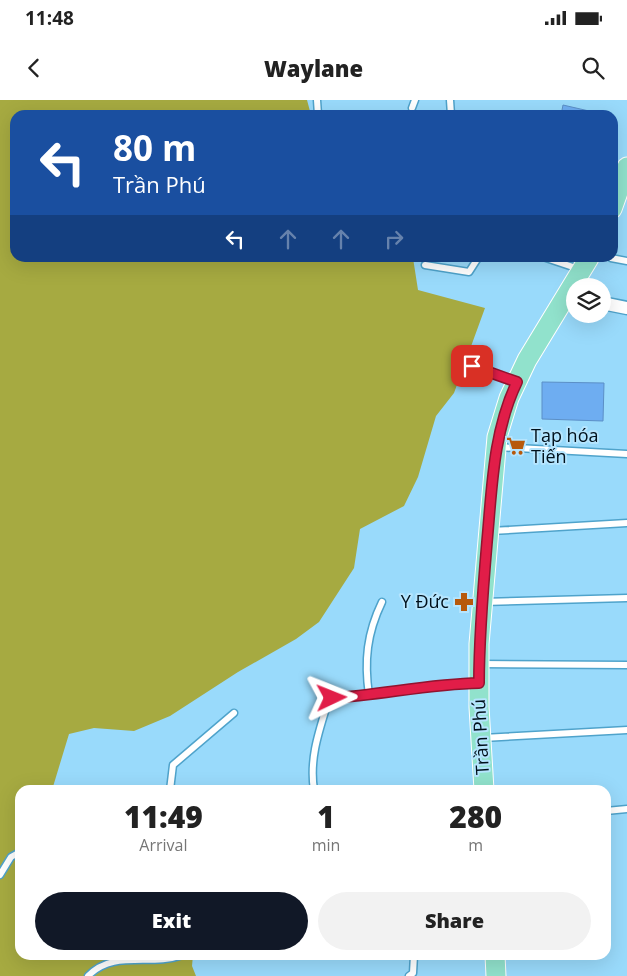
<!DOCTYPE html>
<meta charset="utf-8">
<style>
body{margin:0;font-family:"Open Sans",sans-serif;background:#f2f2f2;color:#222;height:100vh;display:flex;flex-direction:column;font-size:19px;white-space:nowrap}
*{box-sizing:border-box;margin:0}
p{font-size:16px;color:#767676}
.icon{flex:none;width:28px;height:28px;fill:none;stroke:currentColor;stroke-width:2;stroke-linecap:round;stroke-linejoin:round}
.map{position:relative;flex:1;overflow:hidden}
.details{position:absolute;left:15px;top:685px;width:596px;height:175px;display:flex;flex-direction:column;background:#fff;border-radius:15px;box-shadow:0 5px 20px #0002}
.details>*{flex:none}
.top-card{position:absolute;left:10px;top:10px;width:608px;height:152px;border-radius:15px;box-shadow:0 5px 20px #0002;background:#1a4fa0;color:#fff;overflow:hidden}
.tools{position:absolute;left:566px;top:178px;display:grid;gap:10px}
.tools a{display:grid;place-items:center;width:45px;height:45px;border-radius:50%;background:#fff;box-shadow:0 5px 20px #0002;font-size:25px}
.pin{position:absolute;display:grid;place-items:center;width:42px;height:42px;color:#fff;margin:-21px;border-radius:10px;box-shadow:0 2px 8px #0006}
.me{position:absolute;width:55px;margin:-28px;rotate:88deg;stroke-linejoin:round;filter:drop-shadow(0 0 4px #0008)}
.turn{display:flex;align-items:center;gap:18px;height:105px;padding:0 20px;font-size:22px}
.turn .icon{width:65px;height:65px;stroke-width:2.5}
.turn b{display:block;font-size:35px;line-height:42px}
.lanes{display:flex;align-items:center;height:48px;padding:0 20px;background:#0003;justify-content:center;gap:25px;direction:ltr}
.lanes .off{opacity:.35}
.eta{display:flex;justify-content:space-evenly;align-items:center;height:85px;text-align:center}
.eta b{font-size:30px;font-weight:800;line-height:35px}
.cta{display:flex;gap:10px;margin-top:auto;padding:10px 20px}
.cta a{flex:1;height:58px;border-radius:30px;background:#111827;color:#fff;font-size:20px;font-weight:800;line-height:58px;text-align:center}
.cta a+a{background:#f2f2f2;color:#222}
.status{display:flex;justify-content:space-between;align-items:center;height:35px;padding:0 25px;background:#fff;direction:ltr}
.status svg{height:14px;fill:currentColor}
header{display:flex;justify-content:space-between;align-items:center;height:65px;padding:0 20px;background:#fff;font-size:22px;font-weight:800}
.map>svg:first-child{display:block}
.green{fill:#a6aa41}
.building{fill:#6eadf1;stroke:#5b8fc7}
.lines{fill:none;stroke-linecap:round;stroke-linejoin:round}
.service-casing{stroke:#4fa3cb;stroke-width:9}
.minor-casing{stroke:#4fa3cb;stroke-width:15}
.primary-casing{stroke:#fff;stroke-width:21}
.service{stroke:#fff;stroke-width:6}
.minor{stroke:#fff;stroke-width:12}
.primary{stroke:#91e2cc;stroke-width:19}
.route-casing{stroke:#92132f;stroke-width:12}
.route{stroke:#e11d48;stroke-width:9}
.labels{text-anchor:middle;stroke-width:4;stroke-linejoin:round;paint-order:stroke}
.poi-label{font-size:18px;fill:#00101b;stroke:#b5e5fe;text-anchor:start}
.street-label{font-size:18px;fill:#00101b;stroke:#b5e5fe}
</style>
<div class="status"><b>11:48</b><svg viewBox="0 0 49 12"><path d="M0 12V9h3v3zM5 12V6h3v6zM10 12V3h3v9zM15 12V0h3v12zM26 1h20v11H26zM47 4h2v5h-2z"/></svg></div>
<header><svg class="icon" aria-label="back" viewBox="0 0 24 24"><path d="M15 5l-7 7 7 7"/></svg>Waylane<svg class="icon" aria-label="search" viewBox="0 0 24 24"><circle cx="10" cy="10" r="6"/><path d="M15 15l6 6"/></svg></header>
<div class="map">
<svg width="627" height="876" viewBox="0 0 627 876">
<rect width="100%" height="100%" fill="#99dafb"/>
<path class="green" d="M0 0H307L311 15H15V158H413L418 190 485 208 454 293 436 316 418 377 404 406 360 429 354 468 319 522 296 539 238 572 170 616 134 631 94 628 69 634 52 690H20V855H193L192 866 196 876H0Z"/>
<g class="building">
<path d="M563 5 589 11V15H561Z"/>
<path d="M542 282 604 283 603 321 542 319Z"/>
</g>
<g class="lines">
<g class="service-casing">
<g id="service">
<path d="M317 0 318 15"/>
<path d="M450 0 451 15"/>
<path d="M412 8 415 0"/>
<path d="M546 158 579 169"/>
<path d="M611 158 627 161"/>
<path d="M425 165 469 172 478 158"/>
<path d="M472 267 514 281"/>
<path d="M498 347 627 354"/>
<path d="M491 431 627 423"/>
<path d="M483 502 627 498"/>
<path d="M481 564 627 565"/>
<path d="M369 595C364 561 367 533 382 502"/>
<path d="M483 638 627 630"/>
<path d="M170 690 173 665 234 613"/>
<path d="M314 690C309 659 319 631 328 602L332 598C381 595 428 584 477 583"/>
<path d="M606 711 627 709"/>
<path d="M0 775 11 757 20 752"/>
<path d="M88 876C114 849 150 867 183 855"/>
<path d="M409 876 413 873 414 855"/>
</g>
</g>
<g class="minor-casing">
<path id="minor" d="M602 203 627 208"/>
</g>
<g class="primary-casing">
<g id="primary">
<path d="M612 109 627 67"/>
<path d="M484 690 479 607V544L497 337 509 298 527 260 589 158"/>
<path d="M495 855 496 876"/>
</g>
</g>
<use href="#service" class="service"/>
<use href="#minor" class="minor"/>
<use href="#primary" class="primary"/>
</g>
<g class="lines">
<g class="route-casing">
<path id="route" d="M332 598C381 595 429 584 479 583 479 536 483 489 487 442 492 388 493 332 517 282L472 266"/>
</g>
<use href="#route" class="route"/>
</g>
<defs>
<g id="supermarket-bare" transform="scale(1.5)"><path d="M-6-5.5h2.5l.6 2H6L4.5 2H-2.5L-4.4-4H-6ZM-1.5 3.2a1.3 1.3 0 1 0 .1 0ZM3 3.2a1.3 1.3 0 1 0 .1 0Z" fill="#b7590b" stroke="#b5e5fe" stroke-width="2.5" paint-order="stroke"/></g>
<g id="pharmacy-bare" transform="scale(1.5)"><path d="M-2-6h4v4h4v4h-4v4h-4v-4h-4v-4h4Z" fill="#b7590b" stroke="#b5e5fe" stroke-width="2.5" paint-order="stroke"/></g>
</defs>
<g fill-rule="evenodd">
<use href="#supermarket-bare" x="516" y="346"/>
<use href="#pharmacy-bare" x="464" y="502"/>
</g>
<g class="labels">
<g class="poi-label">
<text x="531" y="342">Tạp hóa<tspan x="531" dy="21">Tiến</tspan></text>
<text x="449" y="508" text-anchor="end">Y Đức</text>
</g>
<g class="street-label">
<text transform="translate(481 637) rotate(-93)" y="6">Trần Phú</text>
</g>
</g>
</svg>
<div class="tools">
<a><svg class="icon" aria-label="layers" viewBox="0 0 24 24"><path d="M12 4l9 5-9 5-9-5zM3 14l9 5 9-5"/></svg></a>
</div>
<div class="pin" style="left:472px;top:266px;background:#d93025"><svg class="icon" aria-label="arrive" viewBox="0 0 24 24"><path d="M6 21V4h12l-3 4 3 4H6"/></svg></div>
<svg class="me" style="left:332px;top:598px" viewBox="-20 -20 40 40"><path d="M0-17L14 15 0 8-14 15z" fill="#e11d48" stroke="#fff" stroke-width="4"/></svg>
<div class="top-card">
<div class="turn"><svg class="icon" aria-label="left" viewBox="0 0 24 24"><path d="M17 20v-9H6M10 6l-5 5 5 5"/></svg><div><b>80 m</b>Trần Phú</div></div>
<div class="lanes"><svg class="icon" aria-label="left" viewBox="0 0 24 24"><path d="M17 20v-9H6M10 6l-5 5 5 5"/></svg><svg class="icon off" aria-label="ahead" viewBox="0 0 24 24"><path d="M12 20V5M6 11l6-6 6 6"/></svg><svg class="icon off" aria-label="ahead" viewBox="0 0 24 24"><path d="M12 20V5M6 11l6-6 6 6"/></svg><svg class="icon off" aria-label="right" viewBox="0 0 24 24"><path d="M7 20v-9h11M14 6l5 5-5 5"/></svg></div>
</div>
<section class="details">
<div class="eta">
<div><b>11:49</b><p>Arrival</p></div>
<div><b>1</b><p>min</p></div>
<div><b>280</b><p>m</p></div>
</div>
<div class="cta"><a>Exit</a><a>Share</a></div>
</section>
</div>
